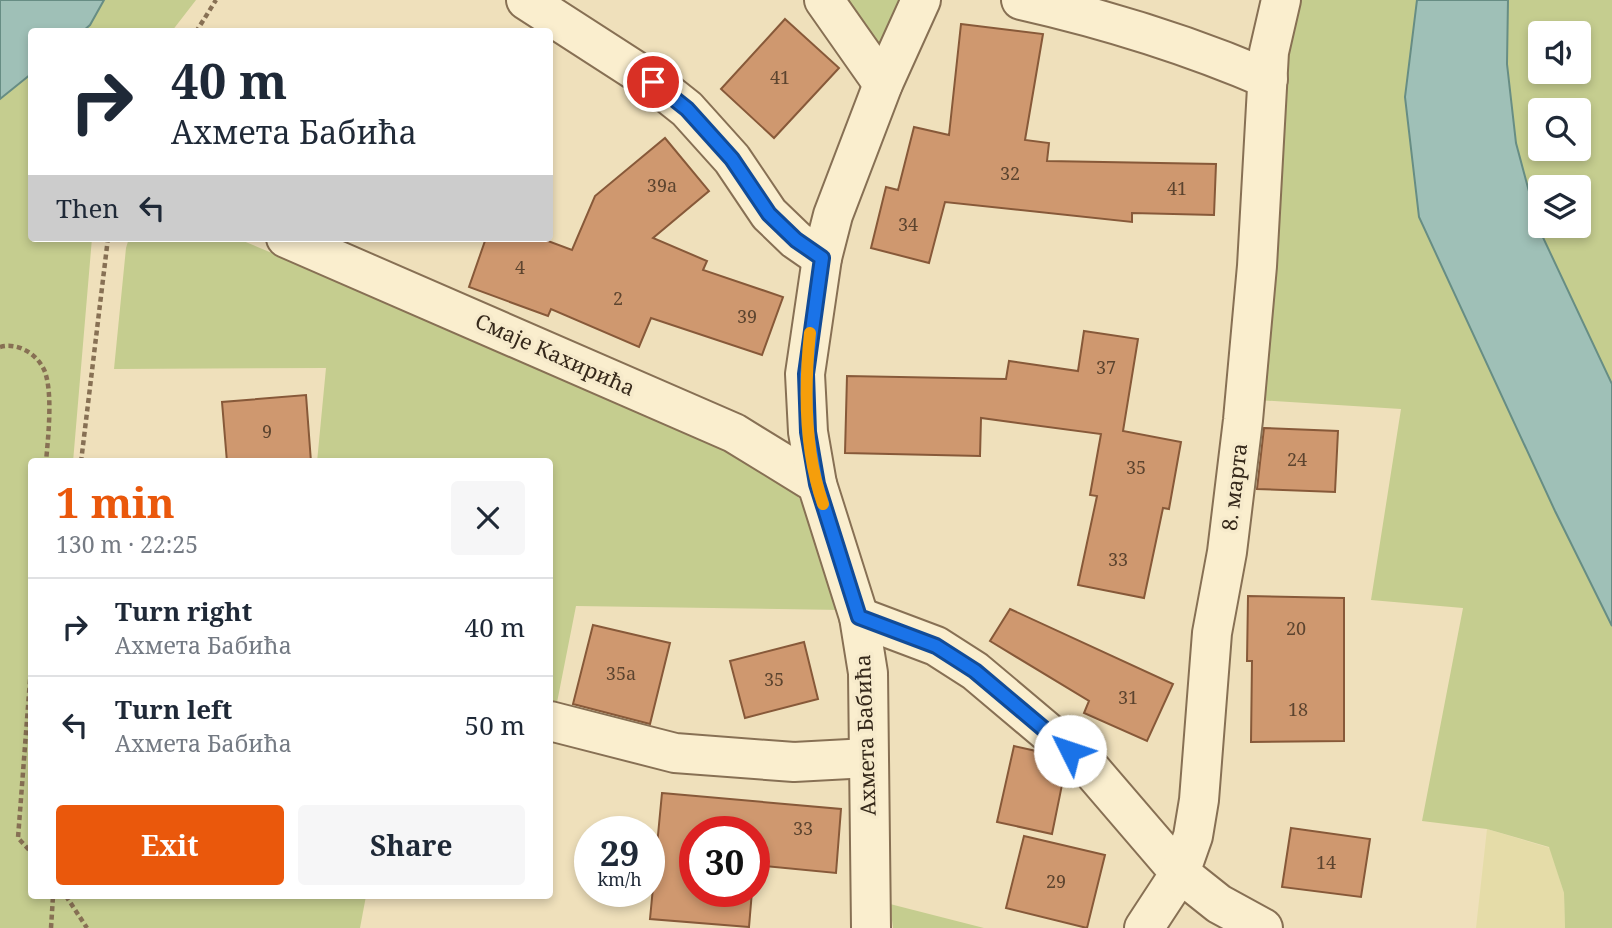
<!DOCTYPE html>
<meta charset="utf-8">
<style>
body{margin:0;font-family:"Noto Serif",serif;background:#f6f6f7;color:#1f2937;height:100vh;display:flex;flex-direction:column;font-size:26px;white-space:nowrap}
*{box-sizing:border-box;margin:0}
p{font-size:23px;color:#747a83}
.icon{flex:none;width:38px;height:38px;fill:none;stroke:currentColor;stroke-width:2;stroke-linecap:round;stroke-linejoin:round}
.map{position:relative;flex:1;overflow:hidden}
.sheet{position:absolute;left:28px;top:458px;width:525px;height:441px;display:flex;flex-direction:column;background:#fff;border-radius:7px;box-shadow:0 4px 10px #0003}
.sheet>*{flex:none}
.top-card{position:absolute;left:28px;top:28px;width:525px;height:214px;border-radius:7px;box-shadow:0 4px 10px #0003;background:#fff;color:#1f2937;overflow:hidden}
.fabs{position:absolute;left:1528px;top:21px;display:grid;gap:14px}
.fabs a{display:grid;place-items:center;width:63px;height:63px;border-radius:7px;background:#fff;box-shadow:0 4px 10px #0003;font-size:35px}
.speed{position:absolute;left:574px;top:816px;display:flex;gap:14px;font-size:35px;font-weight:700;text-align:center}
.speed>*{display:grid;place-content:center;width:91px;height:91px;border-radius:50%;background:#fff;box-shadow:0 4px 10px #0003;line-height:1}
.speed small{font-size:18px;font-weight:400}
.speed .limit{border:10px solid #d22;background:#fff;color:#111}
.pin{position:absolute;display:grid;place-items:center;width:60px;height:60px;color:#fff;margin:-30px;border:4px solid #fff;border-radius:50%;box-shadow:0 2px 7px #0007}
.me{position:absolute;width:77px;margin:-38px;rotate:311deg;stroke-linejoin:round;filter:drop-shadow(0 0 5px #0008)}
.turn{display:flex;align-items:center;gap:24px;height:147px;padding:0 28px;font-size:32px}
.turn .icon{width:91px;height:91px;stroke-width:2.5}
.turn b{display:block;font-size:49px;line-height:60px}
.then{display:flex;align-items:center;height:66px;padding:0 28px;background:#0003;gap:14px;font-size:26px}
.round{display:grid;place-items:center;flex:none;width:74px;height:74px;border-radius:7px;background:#f6f6f7}
.head{display:flex;align-items:center;justify-content:space-between;height:119px;padding:0 28px}
h1{font-size:42px;font-weight:700;line-height:52px;color:#ea580c}
.action{display:flex;gap:14px;margin-top:auto;padding:14px 28px}
.action a{flex:1;height:80px;border-radius:7px;background:#ea580c;color:#fff;font-size:28px;font-weight:700;line-height:80px;text-align:center}
.action a+a{background:#f6f6f7;color:#1f2937}
ul{padding:0;list-style:none}
li{display:flex;align-items:center;gap:21px;height:98px;padding:0 28px;border-top:2px solid #e0e1e3}
li div{flex:1}
li b{display:block;font-size:26px}
li em{font-style:normal}
.map>svg:first-child{display:block}
.farmland{fill:#e5dca8}
.green{fill:#c5cd8f;fill-rule:evenodd}
.water{fill:#9fc0b7;stroke:#678d84;stroke-width:2}
.building{fill:#cf986f;stroke:#875939;stroke-width:2}
.lines{fill:none;stroke-linecap:round;stroke-linejoin:round}
.minor-casing{stroke:#877054;stroke-width:42}
.path{stroke:#877054;stroke-width:4.5;stroke-dasharray:5 3.5;stroke-linecap:butt}
.minor{stroke:#faeece;stroke-width:38}
.route-casing{stroke:#114b97;stroke-width:18}
.route{stroke:#1a73e8;stroke-width:12}
.slow{stroke:#f59e0b;stroke-width:12}
.labels{text-anchor:middle;stroke-width:7;stroke-linejoin:round;paint-order:stroke}
.number-label{font-size:18px;fill:#5c442f}
.street-label{font-size:21px;fill:#35281a;stroke:#f6eacb}
</style>
<div class="map">
<svg width="1612" height="928" viewBox="0 0 1612 928">
<rect width="100%" height="100%" fill="#efe0bb"/>
<path class="farmland" d="M1487 829 1550 848 1564 893 1565 928H1476Z"/>
<g class="green">
<path d="M104 0H196L172 31 83 32 90 25Z"/>
<path d="M837 0H905L882 48Z"/>
<path d="M1299 0H1417L1405 97 1419 217 1555 511 1612 626V928H1565L1564 893 1549 847 1487 829 1422 821 1463 608 1371 600 1401 409 1256 400 1286 46Z"/>
<path d="M1508 0H1612V384L1539 229 1516 143 1507 64ZM1540 33H1578V72H1540ZM1540 110H1578V149H1540ZM1540 187H1578V226H1540Z"/>
<path d="M31 74 32 238H92L73 462H32V896H366L360 928H0V99Z"/>
<path d="M129 238H236L679 423 782 475 801 501 843 610 576 606 550 738V462H317L326 368 114 369 126 248Z"/>
<path d="M890 904 984 928H893Z"/>
</g>
<g class="water">
<path d="M0 0H104L90 25 83 31 32 32 31 74 0 99Z"/>
<path d="M1417 0H1508L1507 64 1516 143 1539 229 1612 384V626L1555 511 1419 217 1405 97Z"/>
</g>
<g class="building">
<path d="M785 19 839 68 774 138 721 89Z"/>
<path d="M961 24 1043 34 1025 140 1049 143 1047 161 1216 164 1214 215 1132 213V222L945 202 929 263 871 248 886 187 898 190 914 127 949 135Z"/>
<path d="M665 138 709 191 653 238 707 261 703 270 783 297 762 355 651 318 639 347 551 309 548 316 469 287 486 238H540L572 250 595 196Z"/>
<path d="M1084 331 1138 339 1123 431 1181 442 1169 509 1163 508 1144 598 1078 585 1097 496 1090 495 1101 434 981 418 980 456 845 453 847 376 1006 379 1009 361 1078 371Z"/>
<path d="M306 395 311 462H227L222 402Z"/>
<path d="M1264 428 1338 431 1335 492 1257 489Z"/>
<path d="M1248 596 1344 598V741L1251 742 1252 661H1247Z"/>
<path d="M1010 609 1173 684 1147 741 1084 713 1089 701 990 641Z"/>
<path d="M593 625 670 643 650 724 573 704Z"/>
<path d="M804 642 818 699 745 718 730 661Z"/>
<path d="M1014 746 1036 751 1064 775 1052 834 997 822Z"/>
<path d="M662 793 841 809 836 873 755 865 754 872V831H695V891H752L749 927 650 919Z"/>
<path d="M1291 828 1370 839 1361 897 1282 887Z"/>
<path d="M1024 836 1105 855 1087 928 1006 908Z"/>
</g>
<g class="lines">
<g class="minor-casing">
<g id="minor">
<path d="M526 0 653 82 687 109 732 159 769 214 796 240 822 258"/>
<path d="M824 0 883 84"/>
<path d="M1021 0C1105 19 1189 45 1268 79"/>
<path d="M286 238 734 433 817 484"/>
<path d="M859 617 936 646 975 671 1089 767 1180 873 1144 928"/>
<path d="M550 721 675 753 794 762 868 758"/>
<path d="M871 928 868 673 859 617 817 484 808 432 805 374 822 258 833 215 883 84 921 0"/>
<path d="M1263 928 1219 904 1180 873 1193 836 1199 800 1212 633 1227 552 1243 420 1257 266 1269 52 1281 0"/>
</g>
</g>
<g class="path">
<path d="M196 32 216 0"/>
<path d="M0 347C18 342 38 354 45 372 53 395 48 438 46 462"/>
<path d="M81 462 108 238"/>
<path d="M32 654 18 838 32 853"/>
<path d="M66 896 87 928"/>
<path d="M51 928 53 896"/>
</g>
<use href="#minor" class="minor"/>
</g>
<g class="lines">
<g class="route-casing">
<path id="route" d="M653 82 687 109 732 159 769 214 796 240 822 258 806 374 808 432 817 484 859 617 936 646 975 671 1070 751"/>
</g>
<use href="#route" class="route"/>
<path class="slow" d="M810 333C804 390 804 450 823 504"/>
</g>
<g class="labels">
<g class="number-label">
<text x="780" y="84">41</text>
<text x="1010" y="180">32</text>
<text x="662" y="192">39a</text>
<text x="1177" y="195">41</text>
<text x="908" y="231">34</text>
<text x="520" y="274">4</text>
<text x="618" y="305">2</text>
<text x="747" y="323">39</text>
<text x="1106" y="374">37</text>
<text x="267" y="438">9</text>
<text x="1297" y="466">24</text>
<text x="1136" y="474">35</text>
<text x="1118" y="566">33</text>
<text x="1296" y="635">20</text>
<text x="621" y="680">35a</text>
<text x="774" y="686">35</text>
<text x="1128" y="704">31</text>
<text x="1298" y="716">18</text>
<text x="803" y="835">33</text>
<text x="1326" y="869">14</text>
<text x="1056" y="888">29</text>
</g>
<g class="street-label">
<text transform="translate(555 355) rotate(24)" y="7">Смaје Кахирића</text>
<text transform="translate(1235 487) rotate(-83)" y="7">8. марта</text>
<text transform="translate(866 735) rotate(-92)" y="7">Ахмета Бабића</text>
</g>
</g>
</svg>
<div class="fabs">
<a><svg class="icon" aria-label="sound" viewBox="0 0 24 24"><path d="M4 9h4l5-4v14l-5-4H4zM17 9q2 3 0 6"/></svg></a>
<a><svg class="icon" aria-label="search" viewBox="0 0 24 24"><circle cx="10" cy="10" r="6"/><path d="M15 15l6 6"/></svg></a>
<a><svg class="icon" aria-label="layers" viewBox="0 0 24 24"><path d="M12 4l9 5-9 5-9-5zM3 14l9 5 9-5"/></svg></a>
</div>
<div class="speed"><div>29<small>km/h</small></div><div class="limit">30</div></div>
<div class="pin" style="left:653px;top:82px;background:#d93025"><svg class="icon" aria-label="arrive" viewBox="0 0 24 24"><path d="M6 21V4h12l-3 4 3 4H6"/></svg></div>
<svg class="me" style="left:1070px;top:751px" viewBox="-20 -20 40 40"><circle r="19" fill="#fff"/><path d="M0-13L10 11 0 6-10 11z" fill="#1a73e8"/></svg>
<div class="top-card">
<div class="turn"><svg class="icon" aria-label="right" viewBox="0 0 24 24"><path d="M7 20v-9h11M14 6l5 5-5 5"/></svg><div><b>40 m</b>Ахмета Бабића</div></div>
<div class="then">Then<svg class="icon" aria-label="left" viewBox="0 0 24 24"><path d="M17 20v-9H6M10 6l-5 5 5 5"/></svg></div>
</div>
<section class="sheet">
<div class="head"><div><h1>1 min</h1><p>130 m · 22:25</p></div><a class="round"><svg class="icon" aria-label="close" viewBox="0 0 24 24"><path d="M6 6l12 12M18 6L6 18"/></svg></a></div>
<ul>
<li><svg class="icon" aria-label="right" viewBox="0 0 24 24"><path d="M7 20v-9h11M14 6l5 5-5 5"/></svg><div><b>Turn right</b><p>Ахмета Бабића</p></div><em>40 m</em></li>
<li><svg class="icon" aria-label="left" viewBox="0 0 24 24"><path d="M17 20v-9H6M10 6l-5 5 5 5"/></svg><div><b>Turn left</b><p>Ахмета Бабића</p></div><em>50 m</em></li>
</ul>
<div class="action"><a>Exit</a><a>Share</a></div>
</section>
</div>
